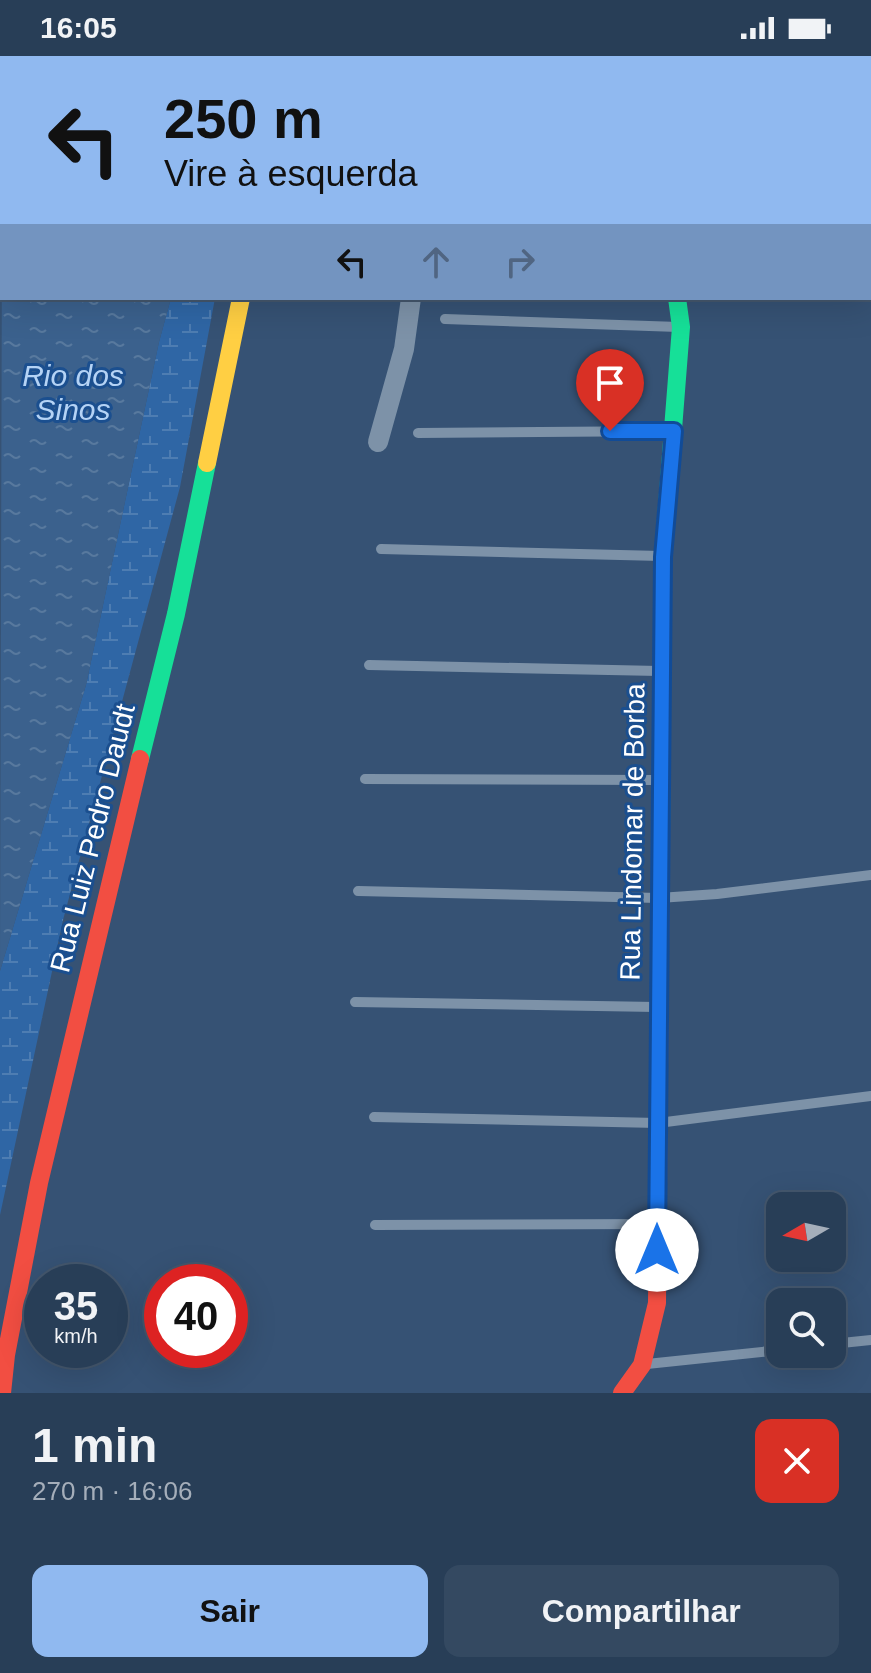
<!DOCTYPE html>
<html lang="pt">
<meta charset="utf-8">
<style>
body{margin:0;font-family:Arial,sans-serif;background:#344961;color:#f1f3f6;height:100vh;display:flex;flex-direction:column;font-size:30px;white-space:nowrap}
*{box-sizing:border-box;margin:0}
p{font-size:26px;color:#a5aeba}
.icon{flex:none;width:44px;height:44px;fill:none;stroke:currentColor;stroke-width:2;stroke-linecap:round;stroke-linejoin:round}
.map{position:relative;height:1337px;overflow:hidden}
.sheet{display:flex;flex-direction:column;background:#283e57;flex:1}
.sheet>*{flex:none}
.hud{position:absolute;left:0px;top:0px;width:872px;height:244px;box-shadow:0 8px 32px #0002,0 0 0 2px #44576d;background:#90b9f0;color:#111;overflow:hidden}
.needle{width:52px;rotate:261deg}
.fabs{position:absolute;left:766px;top:1136px;display:grid;gap:16px}
.fabs a{display:grid;place-items:center;width:80px;height:80px;border-radius:16px;background:#283e57;box-shadow:0 8px 32px #0002,0 0 0 2px #44576d;font-size:40px}
.speed{position:absolute;left:24px;top:1208px;display:flex;gap:16px;font-size:40px;font-weight:700;text-align:center}
.speed>*{display:grid;place-content:center;width:104px;height:104px;border-radius:50%;background:#283e57;box-shadow:0 8px 32px #0002,0 0 0 2px #44576d;line-height:1}
.speed small{font-size:20px;font-weight:400}
.speed .limit{border:12px solid #d22;background:#fff;color:#111}
.pin{position:absolute;display:grid;place-items:center;width:68px;height:68px;color:#fff;margin:-82px -34px;border-radius:50% 50% 50% 0;rotate:-45deg;box-shadow:0 0 8px #0007}
.pin .icon{rotate:45deg}
.me{position:absolute;width:88px;margin:-44px;rotate:0deg;stroke-linejoin:round;filter:drop-shadow(0 0 6px #0008)}
.turn{display:flex;align-items:center;gap:28px;height:168px;padding:0 32px;font-size:36px}
.turn .icon{width:104px;height:104px;stroke-width:2.5}
.turn b{display:block;font-size:56px;line-height:68px}
.lanes{display:flex;align-items:center;height:76px;padding:0 32px;background:#0003;justify-content:center;gap:40px;direction:ltr}
.lanes .off{opacity:.35}
.round{display:grid;place-items:center;flex:none;width:84px;height:84px;border-radius:16px;background:#344961}
.summary{display:flex;align-items:center;justify-content:space-between;height:136px;padding:0 32px}
h1{font-size:48px;font-weight:700;line-height:60px}
.cta{display:flex;gap:16px;margin-top:auto;padding:16px 32px}
.cta a{flex:1;height:92px;border-radius:16px;background:#90b9f0;color:#111;font-size:32px;font-weight:700;line-height:92px;text-align:center}
.cta a+a{background:#344961;color:#f1f3f6}
.status{display:flex;justify-content:space-between;align-items:center;height:56px;padding:0 40px;background:#283e57;direction:ltr}
.status svg{height:22px;fill:currentColor}
.map>svg:first-child{display:block}
.wetland{fill:url(#wetland-marsh)}
.water{fill:url(#water-ripples)}
.building{fill:url(#building-hatch);stroke:#92a2b6;stroke-width:2}
.lines{fill:none;stroke-linecap:round;stroke-linejoin:round}
.lane{stroke:#7d92a8;stroke-width:10}
.street{stroke:#7d92a8;stroke-width:20}
.fast{stroke:#16e098;stroke-width:18}
.slow{stroke:#ffcf43;stroke-width:18}
.jam{stroke:#f24e42;stroke-width:18}
.route-casing{stroke:#114b97;stroke-width:20}
.route{stroke:#1a73e8;stroke-width:14}
.labels{text-anchor:middle;stroke-width:6;stroke-linejoin:round;paint-order:stroke}
.street-label{font-size:28px;fill:#fff;stroke:#1b4f8f}
.water-label{font-size:30px;font-style:italic;fill:#b5d3f5;stroke:#1b4f8f}
</style>
<div class="status"><b>16:05</b><svg viewBox="0 0 49 12"><path d="M0 12V9h3v3zM5 12V6h3v6zM10 12V3h3v9zM15 12V0h3v12zM26 1h20v11H26zM47 4h2v5h-2z"/></svg></div>
<div class="map">
<svg width="871" height="1337" viewBox="0 0 871 1337">
<defs>
<pattern id="wetland-marsh" width="20" height="14" patternUnits="userSpaceOnUse" patternTransform="scale(2)"><rect width="20" height="14" fill="#2f66a5"/><path d="M1 5h8M5 5V1M11 12h8M15 12V8" fill="none" stroke="#4e7db2"/></pattern>
<pattern id="water-ripples" width="26" height="14" patternUnits="userSpaceOnUse" patternTransform="scale(2)"><rect width="26" height="14" fill="#3b618d"/><path d="M2 4q2-2 4 0t4 0M15 11q2-2 4 0t4 0" fill="none" stroke="#58799e"/></pattern>
<pattern id="building-hatch" width="6" height="6" patternUnits="userSpaceOnUse" patternTransform="scale(2)"><rect width="6" height="6" fill="#526984"/><path d="M-1 1l2-2M0 6l6-6M5 7l2-2" fill="none" stroke="#6c8096"/></pattern>
</defs>
<rect width="100%" height="100%" fill="#365274"/>
<path class="wetland" d="M171 242H215L180 431 63 864 0 1159V915L86 629 159 286Z"/>
<g class="water">
<path d="M61 0H238L60 2Z"/>
<path d="M2 172V242H171L159 286 86 629 0 915Z"/>
</g>
<g class="building">
<path d="M375 0H529L528 2Z"/>
<path d="M835 0H871V11L870 2Z"/>
</g>
<g class="lines">
<g class="lane">
<path d="M870 123 871 126"/>
<path d="M445 263 679 271"/>
<path d="M418 377 672 375"/>
<path d="M381 493 661 500"/>
<path d="M369 609 659 615"/>
<path d="M365 723 658 724"/>
<path d="M358 835 659 842 717 838 871 819"/>
<path d="M355 946 656 951"/>
<path d="M374 1061 658 1067 871 1040"/>
<path d="M375 1169 655 1168"/>
<path d="M832 1288 871 1284"/>
<path d="M647 1308 780 1294"/>
</g>
<g class="street">
<path d="M304 0 309 2"/>
<path d="M34 2 35 0"/>
<path d="M870 66 871 65"/>
<path d="M0 99 2 94"/>
<path d="M378 386 404 293 411 242"/>
</g>
<g class="fast">
<path d="M140 703 176 558 207 407"/>
<path d="M661 775 663 501 681 271 677 242"/>
</g>
<path class="slow" d="M207 407 241 242"/>
<g class="jam">
<path d="M2 1337 6 1299 39 1127 140 703"/>
<path d="M622 1337 642 1309 657 1247 661 775"/>
</g>
</g>
<g class="lines">
<g class="route-casing">
<path id="route" d="M610 375H674L663 501 657 1194"/>
</g>
<use href="#route" class="route"/>
</g>
<g class="labels">
<g class="street-label">
<text transform="translate(632 776) rotate(-89)" y="10">Rua Lindomar de Borba</text>
<text transform="translate(92 782) rotate(-76)" y="10">Rua Luiz Pedro Daudt</text>
</g>
<g class="water-label">
<text x="73" y="330">Rio dos<tspan x="73" dy="34">Sinos</tspan></text>
</g>
</g>
</svg>
<div class="fabs">
<a><svg class="needle" viewBox="-14 -14 28 28"><path d="M0-13l5 13h-10z" fill="#e53935"/><path d="M0 13l5-13h-10z" fill="#a5aeba"/></svg></a>
<a><svg class="icon" aria-label="search" viewBox="0 0 24 24"><circle cx="10" cy="10" r="6"/><path d="M15 15l6 6"/></svg></a>
</div>
<div class="speed"><div>35<small>km/h</small></div><div class="limit">40</div></div>
<div class="pin" style="left:610px;top:375px;background:#d93025"><svg class="icon" aria-label="arrive" viewBox="0 0 24 24"><path d="M6 21V4h12l-3 4 3 4H6"/></svg></div>
<svg class="me" style="left:657px;top:1194px" viewBox="-20 -20 40 40"><circle r="19" fill="#fff"/><path d="M0-13L10 11 0 6-10 11z" fill="#1a73e8"/></svg>
<div class="hud">
<div class="turn"><svg class="icon" aria-label="left" viewBox="0 0 24 24"><path d="M17 20v-9H6M10 6l-5 5 5 5"/></svg><div><b>250 m</b>Vire à esquerda</div></div>
<div class="lanes"><svg class="icon" aria-label="left" viewBox="0 0 24 24"><path d="M17 20v-9H6M10 6l-5 5 5 5"/></svg><svg class="icon off" aria-label="ahead" viewBox="0 0 24 24"><path d="M12 20V5M6 11l6-6 6 6"/></svg><svg class="icon off" aria-label="right" viewBox="0 0 24 24"><path d="M7 20v-9h11M14 6l5 5-5 5"/></svg></div>
</div>
</div>
<section class="sheet">
<div class="summary"><div><h1>1 min</h1><p>270 m · 16:06</p></div><a class="round" style="background:#d93025;color:#fff"><svg class="icon" aria-label="close" viewBox="0 0 24 24"><path d="M6 6l12 12M18 6L6 18"/></svg></a></div>
<div class="cta"><a>Sair</a><a>Compartilhar</a></div>
</section>
